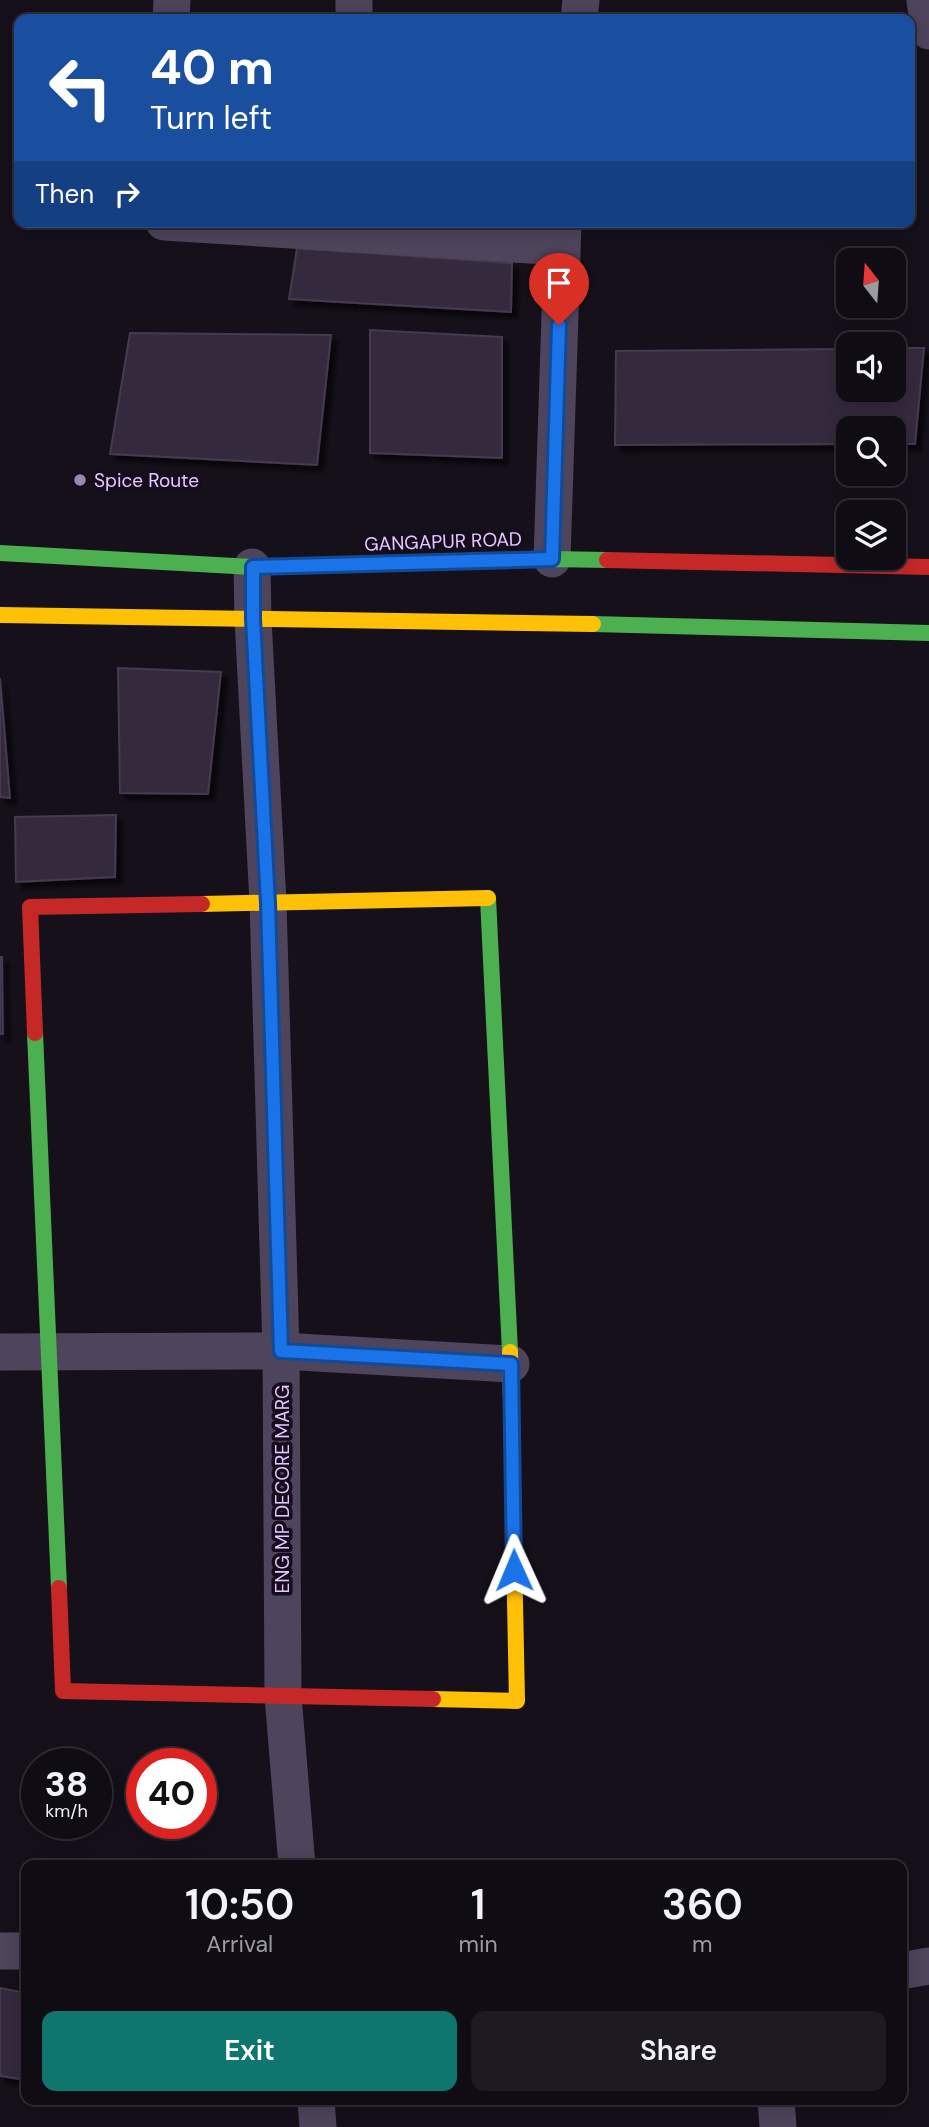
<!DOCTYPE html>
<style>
body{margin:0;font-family:"DM Sans",sans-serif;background:#1e1a22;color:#f1f3f6;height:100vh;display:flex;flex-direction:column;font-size:26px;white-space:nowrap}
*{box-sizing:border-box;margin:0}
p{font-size:23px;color:#9c9ba0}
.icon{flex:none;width:38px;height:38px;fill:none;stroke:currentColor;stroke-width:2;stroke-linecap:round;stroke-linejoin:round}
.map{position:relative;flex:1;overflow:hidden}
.sheet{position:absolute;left:21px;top:1860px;width:886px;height:245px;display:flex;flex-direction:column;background:#100c14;border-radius:14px;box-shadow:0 4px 18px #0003,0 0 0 2px #302c34}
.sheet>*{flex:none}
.hud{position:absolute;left:14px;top:14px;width:901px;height:214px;border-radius:14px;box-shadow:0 4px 18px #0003,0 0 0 2px #302c34;background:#1a4fa0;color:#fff;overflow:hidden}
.needle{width:46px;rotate:343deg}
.tools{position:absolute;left:836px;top:248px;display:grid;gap:14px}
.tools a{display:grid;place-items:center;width:70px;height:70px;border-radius:14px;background:#100c14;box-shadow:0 4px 18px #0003,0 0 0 2px #302c34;font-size:35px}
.speed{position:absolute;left:21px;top:1748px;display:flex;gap:14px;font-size:35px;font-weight:700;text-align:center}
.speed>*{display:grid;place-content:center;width:91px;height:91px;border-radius:50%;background:#100c14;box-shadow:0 4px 18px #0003,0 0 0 2px #302c34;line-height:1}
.speed small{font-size:18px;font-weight:400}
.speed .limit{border:10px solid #d22;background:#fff;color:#111}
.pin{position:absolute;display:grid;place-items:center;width:60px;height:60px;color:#fff;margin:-72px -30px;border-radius:50% 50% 50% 0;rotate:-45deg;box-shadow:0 0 7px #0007}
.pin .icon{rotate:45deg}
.me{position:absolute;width:77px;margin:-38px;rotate:359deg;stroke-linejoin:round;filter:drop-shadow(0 0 5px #0008)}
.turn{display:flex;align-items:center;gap:24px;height:147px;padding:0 21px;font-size:32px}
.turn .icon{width:91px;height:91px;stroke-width:2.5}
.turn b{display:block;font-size:49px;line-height:60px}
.then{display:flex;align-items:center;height:66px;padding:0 21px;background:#0003;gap:14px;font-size:26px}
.eta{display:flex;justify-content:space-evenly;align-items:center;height:119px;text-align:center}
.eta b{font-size:42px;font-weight:600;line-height:49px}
.primary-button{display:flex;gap:14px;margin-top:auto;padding:14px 21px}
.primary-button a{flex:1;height:80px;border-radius:14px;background:#0f766e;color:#fff;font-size:28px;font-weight:600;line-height:80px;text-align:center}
.primary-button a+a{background:#1e1a22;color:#f1f3f6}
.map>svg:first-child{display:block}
.building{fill:#352c3d;stroke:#453a4f;stroke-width:2;filter:url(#shadow)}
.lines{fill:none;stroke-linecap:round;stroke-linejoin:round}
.street{stroke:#4e445b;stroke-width:37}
.fast{stroke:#4caf50;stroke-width:16}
.slow{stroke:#ffc107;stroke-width:16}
.jam{stroke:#c62828;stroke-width:16}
.route-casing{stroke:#114b97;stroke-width:18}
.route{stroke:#1a73e8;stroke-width:12}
.poi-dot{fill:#9b88af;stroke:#160c1e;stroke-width:2.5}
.labels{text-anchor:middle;stroke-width:7;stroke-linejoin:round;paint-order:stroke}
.poi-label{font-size:19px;fill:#e3c9ff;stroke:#160c1e;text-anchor:start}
.street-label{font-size:19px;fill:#e3c9ff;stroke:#160c1e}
</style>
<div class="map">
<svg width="929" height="2127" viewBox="0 0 929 2127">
<defs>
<filter id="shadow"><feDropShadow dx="6" dy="6" stdDeviation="2" flood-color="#0009"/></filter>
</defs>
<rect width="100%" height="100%" fill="#15101a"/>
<g class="building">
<path d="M297 248 512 263 511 312 289 299Z"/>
<path d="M370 330 502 337V458L370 453Z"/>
<path d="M130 333 331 335 317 465 110 454Z"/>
<path d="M894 348H924L915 444H894V429H849V444L615 445 616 351 849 349V390H894Z"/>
<path d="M118 668 221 672 208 794 120 793Z"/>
<path d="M0 678 10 798 0 797Z"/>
<path d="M116 815 115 877 16 882 15 817Z"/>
<path d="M0 957H2L3 1034H0Z"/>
<path d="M0 1988 26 1993V2080L0 2076Z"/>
</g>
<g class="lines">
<g class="street">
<path d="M925 0 929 31"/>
<path d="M171 19 172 0"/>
<path d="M354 19V0"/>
<path d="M579 19 581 0"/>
<path d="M164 222 561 247"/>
<path d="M552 559 563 223"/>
<path d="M252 567 253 619 268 903 281 1351 283 1696 297 1866"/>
<path d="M0 1352 281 1351 511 1364"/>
<path d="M0 1951H26"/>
<path d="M901 1971 929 1966"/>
<path d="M316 2100 318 2127"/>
<path d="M776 2100 778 2127"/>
</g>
<g class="fast">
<path d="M0 553 252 567 552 559 607 560"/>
<path d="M593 624 929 633"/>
<path d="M488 898 510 1352"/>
<path d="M35 1033 59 1588"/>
</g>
<g class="slow">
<path d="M0 615 593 624"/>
<path d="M202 904 488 898"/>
<path d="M433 1699 517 1701 510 1352"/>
</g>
<g class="jam">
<path d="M607 560 929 567"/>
<path d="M35 1033 30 907 202 904"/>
<path d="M59 1588 63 1691 433 1699"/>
</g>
</g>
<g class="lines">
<g class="route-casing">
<path id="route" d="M514 1570 511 1364 281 1351 268 903 253 619V567L552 559 559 325"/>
</g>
<use href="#route" class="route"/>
</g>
<circle class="poi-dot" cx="80" cy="480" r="7"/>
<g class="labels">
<g class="poi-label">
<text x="94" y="487">Spice Route</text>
</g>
<g class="street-label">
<text transform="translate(443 541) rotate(-2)" y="7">GANGAPUR ROAD</text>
<text transform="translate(282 1489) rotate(-90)" y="7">ENG MP DECORE MARG</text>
</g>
</g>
</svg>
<div class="tools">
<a><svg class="needle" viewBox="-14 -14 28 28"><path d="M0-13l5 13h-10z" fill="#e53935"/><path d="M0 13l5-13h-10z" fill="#9c9ba0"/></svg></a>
<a><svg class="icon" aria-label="sound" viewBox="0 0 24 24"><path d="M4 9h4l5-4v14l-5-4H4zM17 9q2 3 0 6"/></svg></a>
<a><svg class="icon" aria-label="search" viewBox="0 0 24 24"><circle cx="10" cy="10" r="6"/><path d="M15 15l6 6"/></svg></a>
<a><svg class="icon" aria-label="layers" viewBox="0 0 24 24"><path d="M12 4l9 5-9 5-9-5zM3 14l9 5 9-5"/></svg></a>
</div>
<div class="speed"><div>38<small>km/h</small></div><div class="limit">40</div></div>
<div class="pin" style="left:559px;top:325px;background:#d93025"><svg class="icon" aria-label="arrive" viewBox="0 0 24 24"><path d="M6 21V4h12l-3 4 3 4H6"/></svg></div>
<svg class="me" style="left:514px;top:1570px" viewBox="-20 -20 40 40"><path d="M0-17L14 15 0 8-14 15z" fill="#1a73e8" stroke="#fff" stroke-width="4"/></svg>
<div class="hud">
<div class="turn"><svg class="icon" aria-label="left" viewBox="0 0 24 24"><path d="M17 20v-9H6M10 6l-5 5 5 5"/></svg><div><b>40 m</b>Turn left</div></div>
<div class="then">Then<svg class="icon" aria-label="right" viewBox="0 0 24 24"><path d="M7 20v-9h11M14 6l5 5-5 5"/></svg></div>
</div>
<section class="sheet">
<div class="eta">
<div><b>10:50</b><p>Arrival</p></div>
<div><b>1</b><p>min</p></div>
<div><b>360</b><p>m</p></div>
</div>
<div class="primary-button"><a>Exit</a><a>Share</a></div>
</section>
</div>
